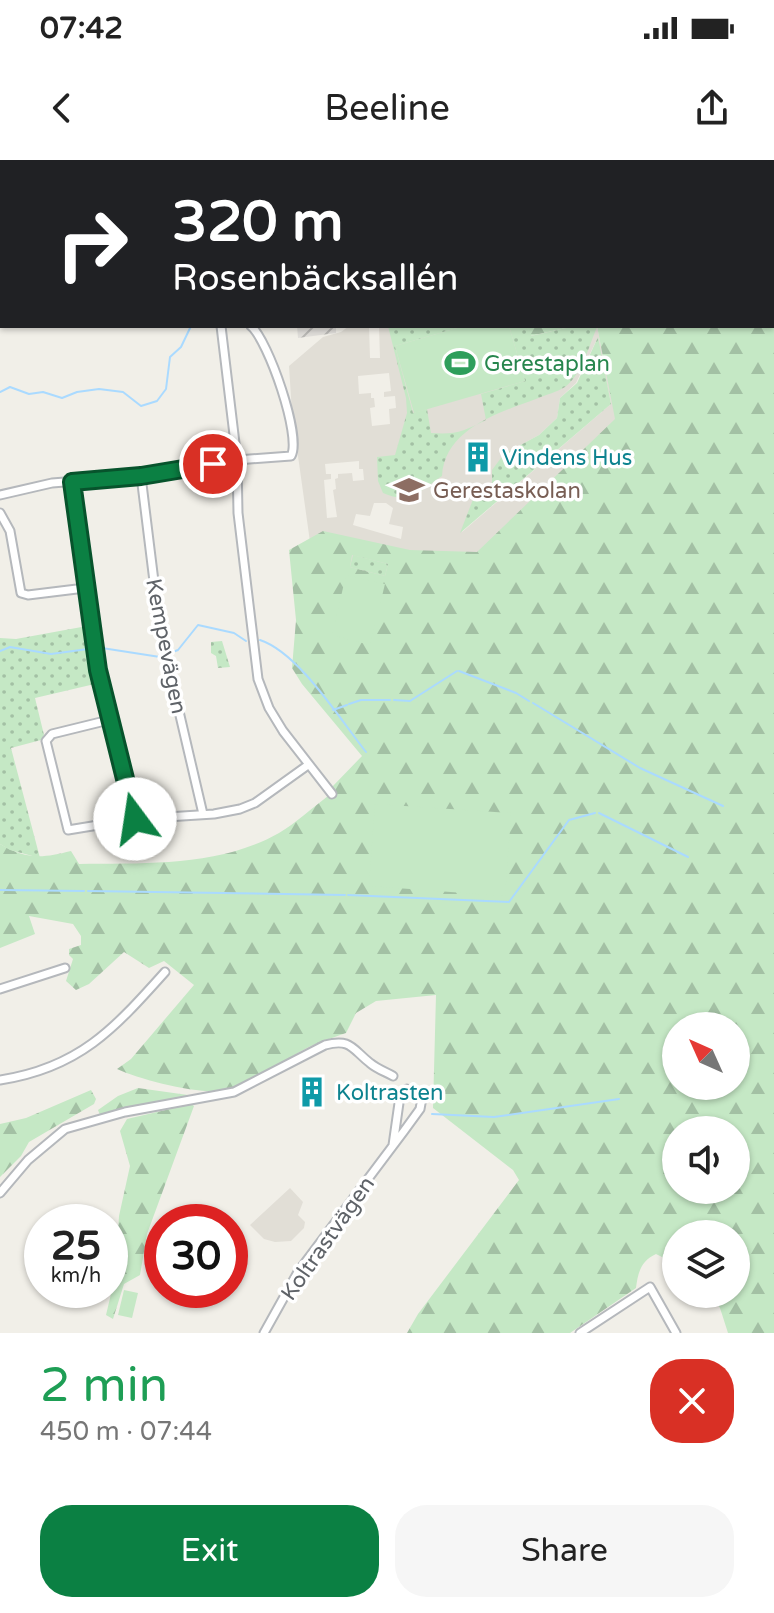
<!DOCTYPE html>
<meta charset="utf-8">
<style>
body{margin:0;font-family:"Varela Round",sans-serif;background:#f6f6f6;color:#222;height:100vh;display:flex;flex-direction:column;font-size:30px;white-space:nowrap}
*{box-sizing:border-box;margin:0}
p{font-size:26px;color:#767676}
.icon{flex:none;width:44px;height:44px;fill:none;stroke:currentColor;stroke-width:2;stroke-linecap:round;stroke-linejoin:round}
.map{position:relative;height:1173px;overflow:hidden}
.side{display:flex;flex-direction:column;background:#fff;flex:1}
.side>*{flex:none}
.banner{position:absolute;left:0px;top:0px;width:774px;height:168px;box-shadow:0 2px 6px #0004;background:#202124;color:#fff;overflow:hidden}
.needle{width:52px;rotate:315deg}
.controls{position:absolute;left:662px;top:852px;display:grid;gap:16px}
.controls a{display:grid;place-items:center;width:88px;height:88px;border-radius:50%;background:#fff;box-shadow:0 2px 6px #0004;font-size:40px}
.speed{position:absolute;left:24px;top:1044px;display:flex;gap:16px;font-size:40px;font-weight:700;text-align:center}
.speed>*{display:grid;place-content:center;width:104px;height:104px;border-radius:50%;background:#fff;box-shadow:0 2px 6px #0004;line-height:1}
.speed small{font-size:20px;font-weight:400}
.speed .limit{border:12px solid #d22;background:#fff;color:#111}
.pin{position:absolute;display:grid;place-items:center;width:68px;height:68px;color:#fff;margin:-34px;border:4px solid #fff;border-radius:50%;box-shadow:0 2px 8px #0007}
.me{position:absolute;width:88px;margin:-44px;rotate:346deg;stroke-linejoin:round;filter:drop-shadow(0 0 6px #0008)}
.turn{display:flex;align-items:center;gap:28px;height:168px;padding:0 40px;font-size:36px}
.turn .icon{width:104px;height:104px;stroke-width:2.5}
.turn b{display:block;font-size:56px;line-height:68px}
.round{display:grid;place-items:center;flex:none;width:84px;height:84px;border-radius:32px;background:#f6f6f6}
.summary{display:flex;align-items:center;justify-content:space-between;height:136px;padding:0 40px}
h1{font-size:48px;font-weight:600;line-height:60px;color:#1e9e55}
.action{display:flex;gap:16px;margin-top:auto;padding:16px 40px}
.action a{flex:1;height:92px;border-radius:32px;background:#0b8043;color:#fff;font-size:32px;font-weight:600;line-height:92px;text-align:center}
.action a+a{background:#f6f6f6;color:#222}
.status{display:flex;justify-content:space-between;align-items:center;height:56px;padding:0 40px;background:#fff;direction:ltr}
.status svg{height:22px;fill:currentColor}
header{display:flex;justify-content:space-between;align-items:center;height:104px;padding:0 40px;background:#fff;font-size:36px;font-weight:600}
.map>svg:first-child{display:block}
.industrial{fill:url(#industrial-furrows)}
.education{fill:#e1ded6;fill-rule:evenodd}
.forest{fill:url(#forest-firs);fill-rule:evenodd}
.park{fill:url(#park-dots)}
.pitch{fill:#c5e8c5}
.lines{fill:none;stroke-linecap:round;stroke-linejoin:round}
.stream{stroke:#aadaff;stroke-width:2}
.minor-casing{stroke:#b5b8bc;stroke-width:11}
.secondary-casing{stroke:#b6babf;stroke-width:14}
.minor{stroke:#fff;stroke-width:7}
.secondary{stroke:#fff;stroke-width:10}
.route-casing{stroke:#07532c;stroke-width:20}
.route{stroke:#0b8043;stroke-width:14}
.labels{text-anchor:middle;stroke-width:7;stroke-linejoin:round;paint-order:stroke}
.leisure-label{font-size:22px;fill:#27864d;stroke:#fff;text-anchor:start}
.culture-label{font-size:22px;fill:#0d838f;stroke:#fff;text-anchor:start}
.education-label{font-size:22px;fill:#785e54;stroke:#fff;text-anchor:start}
.street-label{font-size:22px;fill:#5f6368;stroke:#fff}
</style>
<div class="status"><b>07:42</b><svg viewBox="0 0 49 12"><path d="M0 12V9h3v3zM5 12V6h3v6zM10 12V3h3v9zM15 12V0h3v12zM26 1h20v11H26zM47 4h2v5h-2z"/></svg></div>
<header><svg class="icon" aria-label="back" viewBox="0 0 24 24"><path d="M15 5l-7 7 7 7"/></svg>Beeline<svg class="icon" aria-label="share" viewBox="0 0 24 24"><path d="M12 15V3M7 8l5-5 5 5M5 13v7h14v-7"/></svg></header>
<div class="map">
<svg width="774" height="1173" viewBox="0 0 774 1173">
<defs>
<pattern id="industrial-furrows" width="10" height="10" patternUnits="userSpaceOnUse" patternTransform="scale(2)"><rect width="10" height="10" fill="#e0deda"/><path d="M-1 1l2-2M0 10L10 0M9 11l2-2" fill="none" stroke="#b9b8b5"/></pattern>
<pattern id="forest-firs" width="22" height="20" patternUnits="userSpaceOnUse" patternTransform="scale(2)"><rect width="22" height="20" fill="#c5e8c5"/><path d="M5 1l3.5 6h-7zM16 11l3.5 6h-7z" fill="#a3c0a4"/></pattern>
<pattern id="park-dots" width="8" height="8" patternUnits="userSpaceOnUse" patternTransform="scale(2)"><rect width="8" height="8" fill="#c5e8c5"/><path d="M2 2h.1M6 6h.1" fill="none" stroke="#a3c0a4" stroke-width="1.8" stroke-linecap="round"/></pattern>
</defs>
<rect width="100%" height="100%" fill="#f1efe8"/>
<path class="industrial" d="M297 166H336V173L298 178Z"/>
<g class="education">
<path d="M349 166H527L531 176 575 166H597L631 334 324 482 292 253 289 206 323 177 341 172ZM369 166H379L380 198H370ZM597 179 611 244 462 372 475 334 492 326 504 294 539 275 557 258 560 238 576 223ZM389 213 391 231 384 232V237L395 236 396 248 389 249 390 264 372 266 370 248 375 247 374 238H371V233L359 234 358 216ZM359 301V309H363L364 320 353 321 352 313 338 314V318L335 319 336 329 333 330 337 357 327 358 324 320 331 319V314H326L325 304ZM374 343H386L393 348 389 364 403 367 401 379 353 365 356 354 370 356Z"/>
<path d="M290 1028 303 1042 298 1055 305 1062 304 1068 291 1081 275 1082 264 1079 250 1065Z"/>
</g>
<g class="forest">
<path d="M774 28V1173H728L720 1148 712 1134H736V1074H676V1104L656 1094C641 1101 638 1112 636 1128L570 1173H407L418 1154 519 1020 513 1010 433 948 436 835 376 841 356 853 346 873C332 878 318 882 305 889 280 902 255 924 227 930 203 936 141 920 117 909L131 899 194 825 164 801 149 808 124 792 89 824 76 830 66 821 73 799 69 795V789L81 785V776L73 764 29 756 35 774 0 788V684C27 700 43 698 71 691L79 704C146 703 219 707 279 673 296 663 312 648 328 636L332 627 362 596 302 524 292 508 296 460 289 390 323 371 410 390 477 392 615 259 597 166H772ZM352 395 388 404 385 416 350 407ZM676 866H736V926H676ZM676 970H736V1030H676Z"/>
<path d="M527 166H575L530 176Z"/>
<path d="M138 928 195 936 100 955 98 950 118 936Z"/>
<path d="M91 930 96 939 94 944 29 982 21 996 0 1017V964L26 958Z"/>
<path d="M191 944 194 946 147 1074 140 1115 124 1124 113 1159 106 1155 115 1117 119 1056 130 1006 120 971 127 959Z"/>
</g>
<g class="park">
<path d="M388 166H464L395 186 413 253 427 249 431 273C456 275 464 271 486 260L481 234 525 221 509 166H527L531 176 575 166 597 167C589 186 582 214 565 227 557 232 545 235 536 239 498 253 445 269 442 316 420 331 410 345 383 333L378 321 377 297 395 295 407 253 406 238Z"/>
<path d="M598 177 611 244 460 373 475 334 492 326V310L504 294 539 275 557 258 560 238 577 223Z"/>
<path d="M353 395 388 404 385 416 350 407Z"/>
<path d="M87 466 99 523 35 538 44 575 41 580 11 588 40 698 10 690 0 684V478L16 479Z"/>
<path d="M222 481 230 507 218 508 216 496 211 493V482Z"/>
</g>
<g class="pitch">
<path d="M464 166H509L525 221 414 253 395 186Z"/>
<path d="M346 415 385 424 370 485 332 475Z"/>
<path d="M375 644 511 653 505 736 369 726Z"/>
<path d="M124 1130 138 1133 132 1158 118 1155Z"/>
</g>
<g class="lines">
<g class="stream">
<path d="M772 62 774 61"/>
<path d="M0 232 10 227 29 234 43 232 62 238 77 232 99 229 123 232 141 246 157 241 166 229 170 197 181 187 191 166"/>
<path d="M260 480C299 493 339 558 366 592"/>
<path d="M102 488 160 497"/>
<path d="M0 491 10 487 51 494 88 489"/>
<path d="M170 493 178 490 198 465 234 473 246 481"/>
<path d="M459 511 516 533 529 541"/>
<path d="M394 540 410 541 457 511"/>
<path d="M533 543 640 608 723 646"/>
<path d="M349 544 361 540H390"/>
<path d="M333 550 347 545"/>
<path d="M599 653 688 697"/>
<path d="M0 730 84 731"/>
<path d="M88 731 345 735"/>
<path d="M348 735 509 742 569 660 595 653"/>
<path d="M432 954 494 957 619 939"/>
</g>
<g class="minor-casing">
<g id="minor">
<path d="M208 0 209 2"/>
<path d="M376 0 377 2"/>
<path d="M544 0 545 2"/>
<path d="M707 0V2"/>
<path d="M94 2 157 0"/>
<path d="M679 2 684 0"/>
<path d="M0 9H2"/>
<path d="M0 155H2"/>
<path d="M221 166 237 300 238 353 258 519 269 548 283 571 332 634"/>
<path d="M141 316 160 470 203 654"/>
<path d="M72 322 98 510 135 659"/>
<path d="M0 335 52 323 141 316 237 300 291 296C302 277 268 180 251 166"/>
<path d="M0 353 10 371 21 433 28 435 85 428"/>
<path d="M109 560 52 574 46 581 68 670 135 659 214 654 240 649 255 643 308 605"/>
<path d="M0 829 65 808"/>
<path d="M0 920C79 908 114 869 165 812"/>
<path d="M0 1033 28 1000 65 969 125 952 234 932 325 885C351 878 352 889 370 903 377 909 386 912 393 916"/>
<path d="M264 1173 298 1112 404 971 420 949 422 938 417 933 407 929 400 936 393 985"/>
<path d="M580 1173 650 1127 676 1173"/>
</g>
</g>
<g class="secondary-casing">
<g id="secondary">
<path d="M772 24H774"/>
<path d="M0 76H2"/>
</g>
</g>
<use href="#minor" class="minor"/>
<use href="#secondary" class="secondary"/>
</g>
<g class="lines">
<g class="route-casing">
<path id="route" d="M135 659 98 510 72 322 141 316 213 304"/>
</g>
<use href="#route" class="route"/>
</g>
<defs>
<g id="stadium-bare" transform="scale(2.4)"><path d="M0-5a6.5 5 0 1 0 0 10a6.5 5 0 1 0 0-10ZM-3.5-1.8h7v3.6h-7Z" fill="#2e9e5b" stroke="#fff" stroke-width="2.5" paint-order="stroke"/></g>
<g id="building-bare" transform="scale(2.4)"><path d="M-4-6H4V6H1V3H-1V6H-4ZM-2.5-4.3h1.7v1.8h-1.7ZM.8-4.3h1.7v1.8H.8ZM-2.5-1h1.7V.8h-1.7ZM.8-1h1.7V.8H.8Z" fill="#0f9aa8" stroke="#fff" stroke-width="2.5" paint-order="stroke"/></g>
<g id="school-bare" transform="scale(2.4)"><path d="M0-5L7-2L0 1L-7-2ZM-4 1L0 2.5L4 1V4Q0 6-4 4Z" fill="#8d6e63" stroke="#fff" stroke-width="2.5" paint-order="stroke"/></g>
</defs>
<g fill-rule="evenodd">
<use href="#stadium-bare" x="460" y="203"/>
<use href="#building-bare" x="478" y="297"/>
<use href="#school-bare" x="409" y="330"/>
<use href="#building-bare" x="312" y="932"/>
</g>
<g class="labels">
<g class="leisure-label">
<text x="484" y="211">Gerestaplan</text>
</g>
<g class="culture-label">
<text x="502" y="305">Vindens Hus</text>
<text x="336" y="940">Koltrasten</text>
</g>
<g class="education-label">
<text x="433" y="338">Gerestaskolan</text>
</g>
<g class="street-label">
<text transform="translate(167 486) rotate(79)" y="8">Kempevägen</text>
<text transform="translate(327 1078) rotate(-55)" y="8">Koltrastvägen</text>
</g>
</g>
</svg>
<div class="controls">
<a><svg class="needle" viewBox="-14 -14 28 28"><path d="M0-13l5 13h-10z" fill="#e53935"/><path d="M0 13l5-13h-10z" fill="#767676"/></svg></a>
<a><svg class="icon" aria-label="sound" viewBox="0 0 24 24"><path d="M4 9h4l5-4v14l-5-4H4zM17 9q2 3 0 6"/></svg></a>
<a><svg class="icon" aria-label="layers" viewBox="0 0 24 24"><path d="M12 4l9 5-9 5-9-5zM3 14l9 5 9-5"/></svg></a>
</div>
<div class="speed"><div>25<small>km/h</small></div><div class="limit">30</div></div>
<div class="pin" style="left:213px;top:304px;background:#d93025"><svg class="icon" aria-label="arrive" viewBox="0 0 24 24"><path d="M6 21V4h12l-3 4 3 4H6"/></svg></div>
<svg class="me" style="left:135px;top:659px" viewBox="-20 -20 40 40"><circle r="19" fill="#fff"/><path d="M0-13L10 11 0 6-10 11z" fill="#0b8043"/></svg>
<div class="banner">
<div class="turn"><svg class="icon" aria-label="right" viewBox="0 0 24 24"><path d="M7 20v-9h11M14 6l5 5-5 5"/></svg><div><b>320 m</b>Rosenbäcksallén</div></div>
</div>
</div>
<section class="side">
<div class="summary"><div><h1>2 min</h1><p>450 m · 07:44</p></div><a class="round" style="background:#d93025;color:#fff"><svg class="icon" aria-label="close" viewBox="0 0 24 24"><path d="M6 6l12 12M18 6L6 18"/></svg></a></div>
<div class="action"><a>Exit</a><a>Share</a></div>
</section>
